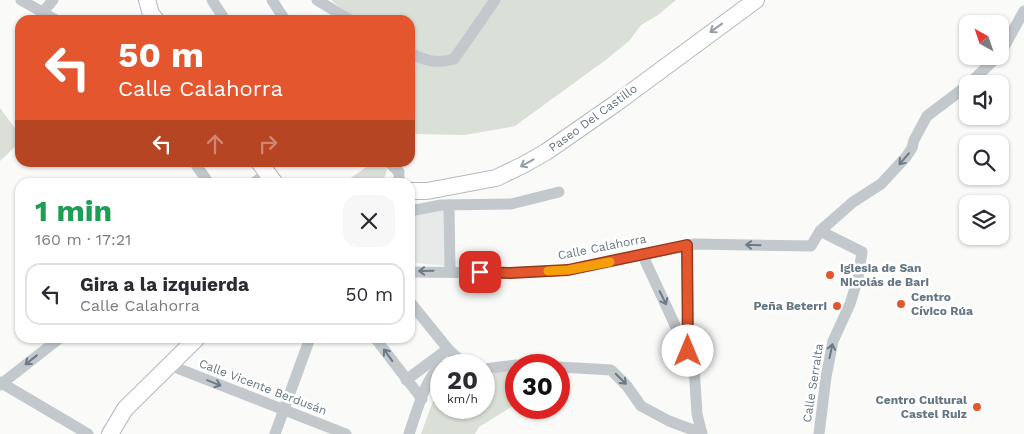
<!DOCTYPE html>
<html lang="es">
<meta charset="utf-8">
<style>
body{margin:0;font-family:"Work Sans",sans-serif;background:#f7f7f7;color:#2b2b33;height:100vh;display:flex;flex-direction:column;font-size:19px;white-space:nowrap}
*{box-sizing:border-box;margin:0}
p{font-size:16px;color:#7c7c81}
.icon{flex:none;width:28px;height:28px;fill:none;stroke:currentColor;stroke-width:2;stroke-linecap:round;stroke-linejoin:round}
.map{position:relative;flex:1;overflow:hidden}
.panel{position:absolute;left:15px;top:178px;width:400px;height:165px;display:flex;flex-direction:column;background:#fff;border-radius:15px;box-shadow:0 1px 4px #0004}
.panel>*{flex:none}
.hud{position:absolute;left:15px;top:15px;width:400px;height:152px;border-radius:15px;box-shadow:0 1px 4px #0004;background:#e4572e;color:#fff;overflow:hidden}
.needle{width:32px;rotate:320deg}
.tools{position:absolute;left:959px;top:15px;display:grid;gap:10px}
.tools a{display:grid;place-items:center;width:50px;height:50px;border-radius:10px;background:#fff;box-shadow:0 1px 4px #0004;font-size:25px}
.speed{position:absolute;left:430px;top:354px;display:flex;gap:10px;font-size:25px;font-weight:700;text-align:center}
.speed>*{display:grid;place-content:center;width:65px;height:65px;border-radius:50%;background:#fff;box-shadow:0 1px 4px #0004;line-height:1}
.speed small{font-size:12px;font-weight:400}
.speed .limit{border:8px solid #d22;background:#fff;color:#111}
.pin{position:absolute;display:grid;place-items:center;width:42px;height:42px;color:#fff;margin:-21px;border-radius:10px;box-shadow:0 2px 8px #0006}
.me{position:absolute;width:55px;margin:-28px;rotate:0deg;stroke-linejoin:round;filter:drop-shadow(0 0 4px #0008)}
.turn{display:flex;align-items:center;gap:18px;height:105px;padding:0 20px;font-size:22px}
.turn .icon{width:65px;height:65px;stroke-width:2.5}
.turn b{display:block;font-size:35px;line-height:42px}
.lanes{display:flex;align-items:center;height:48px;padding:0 20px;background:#0003;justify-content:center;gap:25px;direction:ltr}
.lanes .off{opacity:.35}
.round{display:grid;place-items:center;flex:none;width:52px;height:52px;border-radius:15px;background:#f7f7f7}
.overview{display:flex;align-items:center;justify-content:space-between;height:85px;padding:0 20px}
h1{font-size:30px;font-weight:700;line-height:38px;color:#1e9e55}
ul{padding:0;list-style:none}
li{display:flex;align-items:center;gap:15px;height:62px;margin:0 10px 8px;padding:0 10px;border:2px solid #e1e1e2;border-radius:15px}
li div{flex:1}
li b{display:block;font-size:19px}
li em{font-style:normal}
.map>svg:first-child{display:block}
.built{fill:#e8e9e9}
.green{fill:#dadfd7}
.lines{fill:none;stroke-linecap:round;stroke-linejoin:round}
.secondary-casing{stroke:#b3babf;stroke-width:18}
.street{stroke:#c3c8cc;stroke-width:11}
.secondary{stroke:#fff;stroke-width:16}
.oneway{stroke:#939fa8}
.oneway2{stroke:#6a7a87}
.route-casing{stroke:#94391e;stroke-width:12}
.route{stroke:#e4572e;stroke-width:9}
.slow{stroke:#f59e0b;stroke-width:9}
.poi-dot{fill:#e4572e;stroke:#fff;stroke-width:2}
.labels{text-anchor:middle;stroke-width:5;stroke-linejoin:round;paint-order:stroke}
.street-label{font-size:12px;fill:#657683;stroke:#fff}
.poi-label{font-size:12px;font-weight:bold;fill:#657683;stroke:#fff;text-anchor:start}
</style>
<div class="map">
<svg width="1024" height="434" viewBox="0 0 1024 434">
<rect width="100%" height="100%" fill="#fafaf8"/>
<path class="built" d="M444 209 445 266 416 263 410 260V214Z"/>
<g class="green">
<path d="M331 0H676L658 15 641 25 630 40 607 59 515 126 465 135 413 134 410 130V20H336L331 16 342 9Z"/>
<path d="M0 108 20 135V142L0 161Z"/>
<path d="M372 163H381L387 170 384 179 371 182H345Z"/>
<path d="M516 370V404L479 427 475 434H421L441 379V408H484V375Z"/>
</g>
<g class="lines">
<g class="secondary-casing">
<g id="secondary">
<path d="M147 0 151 14 156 20"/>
<path d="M259 162 274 182"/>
<path d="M410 191H427L496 178 523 165 546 152 615 104 756 0"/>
<path d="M110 434 125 409 197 338"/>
</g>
</g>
<g class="street">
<path d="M21 0 56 20"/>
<path d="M212 0 225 20"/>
<path d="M272 0 285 20"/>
<path d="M317 0 350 20"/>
<path d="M42 13 53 0"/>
<path d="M410 53C427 61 435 64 454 59L495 0"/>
<path d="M1000 54 1024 11"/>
<path d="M969 84 998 56"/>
<path d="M194 162 208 182"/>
<path d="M388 162 399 172V182"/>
<path d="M255 182 267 173"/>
<path d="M449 205 450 271"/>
<path d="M410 211 441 205 511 204 559 192"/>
<path d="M687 245 688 346"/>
<path d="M642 254 694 366 697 414 702 434"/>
<path d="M410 272 510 273 568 270 695 244 811 246 820 231 853 202 881 184 906 157 912 148 914 140 927 116 968 85"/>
<path d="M410 302 448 349 465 365"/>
<path d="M375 338 422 399"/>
<path d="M169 365 346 434"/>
<path d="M519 365H531"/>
<path d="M559 367 611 370 627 386 641 406 669 421 701 433"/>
<path d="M484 369 516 365"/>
<path d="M406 380 448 349"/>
<path d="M0 382 88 434"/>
<path d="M0 385 60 338"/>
<path d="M275 434 310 338"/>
<path d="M409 434C416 415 425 377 441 366"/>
<path d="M819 434 826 377 833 341 850 304 858 278 862 252 820 231"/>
</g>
<use href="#secondary" class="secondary"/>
</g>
<defs><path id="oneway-shaft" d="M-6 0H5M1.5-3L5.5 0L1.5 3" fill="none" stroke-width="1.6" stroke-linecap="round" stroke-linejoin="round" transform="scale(1.25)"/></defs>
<g class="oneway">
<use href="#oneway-shaft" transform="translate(716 28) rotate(144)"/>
<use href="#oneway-shaft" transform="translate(527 163) rotate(151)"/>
</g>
<g class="oneway2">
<use href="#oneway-shaft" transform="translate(904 159) rotate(131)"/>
<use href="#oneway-shaft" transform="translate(753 245) rotate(-178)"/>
<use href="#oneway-shaft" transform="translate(426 271) rotate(179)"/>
<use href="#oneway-shaft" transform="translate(663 298) rotate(64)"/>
<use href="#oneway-shaft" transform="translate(831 351) rotate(-78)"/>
<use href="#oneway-shaft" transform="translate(388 355) rotate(-126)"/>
<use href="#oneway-shaft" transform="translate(31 360) rotate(142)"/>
<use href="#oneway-shaft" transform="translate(621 379) rotate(45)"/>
<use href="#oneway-shaft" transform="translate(214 383) rotate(22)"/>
</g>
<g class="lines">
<g class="route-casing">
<path id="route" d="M480 272 510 273 568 270 687 245 688 351"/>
</g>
<use href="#route" class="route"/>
<path class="slow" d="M548 271 568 270 610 262"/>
</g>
<g class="poi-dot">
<circle cx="830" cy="275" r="5"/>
<circle cx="901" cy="304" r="5"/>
<circle cx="837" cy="306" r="5"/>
<circle cx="977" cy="407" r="5"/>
</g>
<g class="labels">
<g class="street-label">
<text transform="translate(593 118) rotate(-36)" y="4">Paseo Del Castillo</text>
<text transform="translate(602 247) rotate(-11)" y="4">Calle Calahorra</text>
<text transform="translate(813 383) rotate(-81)" y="4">Calle Serralta</text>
<text transform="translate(263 387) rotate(21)" y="4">Calle Vicente Berdusán</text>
</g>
<g class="poi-label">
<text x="840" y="272">Iglesia de San<tspan x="840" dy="14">Nicolás de Bari</tspan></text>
<text x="911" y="301">Centro<tspan x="911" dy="14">Cívico Rúa</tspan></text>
<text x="827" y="310" text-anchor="end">Peña Beterri</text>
<text x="967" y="404" text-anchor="end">Centro Cultural<tspan x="967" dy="14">Castel Ruiz</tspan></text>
</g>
</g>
</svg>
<div class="tools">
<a><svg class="needle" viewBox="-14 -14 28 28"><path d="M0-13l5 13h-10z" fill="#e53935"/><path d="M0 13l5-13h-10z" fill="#7c7c81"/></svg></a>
<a><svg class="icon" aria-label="sound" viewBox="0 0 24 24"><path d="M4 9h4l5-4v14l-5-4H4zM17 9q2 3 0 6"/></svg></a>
<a><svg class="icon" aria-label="search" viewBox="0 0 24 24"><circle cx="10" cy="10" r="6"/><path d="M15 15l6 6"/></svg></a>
<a><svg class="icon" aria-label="layers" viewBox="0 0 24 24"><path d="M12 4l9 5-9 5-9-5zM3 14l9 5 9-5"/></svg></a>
</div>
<div class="speed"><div>20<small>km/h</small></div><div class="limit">30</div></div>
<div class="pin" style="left:480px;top:272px;background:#d93025"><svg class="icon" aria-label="arrive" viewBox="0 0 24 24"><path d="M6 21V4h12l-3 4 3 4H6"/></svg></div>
<svg class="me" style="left:688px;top:351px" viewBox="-20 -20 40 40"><circle r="19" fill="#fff"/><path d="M0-13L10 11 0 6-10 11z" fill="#e4572e"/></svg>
<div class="hud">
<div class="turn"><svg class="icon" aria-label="left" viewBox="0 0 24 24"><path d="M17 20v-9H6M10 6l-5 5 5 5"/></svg><div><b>50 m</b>Calle Calahorra</div></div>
<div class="lanes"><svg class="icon" aria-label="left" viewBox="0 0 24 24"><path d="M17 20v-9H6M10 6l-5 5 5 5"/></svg><svg class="icon off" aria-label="ahead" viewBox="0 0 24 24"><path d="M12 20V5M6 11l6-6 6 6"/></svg><svg class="icon off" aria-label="right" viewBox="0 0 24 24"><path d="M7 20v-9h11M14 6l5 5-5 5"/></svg></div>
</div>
<section class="panel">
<div class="overview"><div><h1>1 min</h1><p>160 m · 17:21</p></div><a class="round"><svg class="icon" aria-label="close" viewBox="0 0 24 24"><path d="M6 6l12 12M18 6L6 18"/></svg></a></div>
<ul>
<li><svg class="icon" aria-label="left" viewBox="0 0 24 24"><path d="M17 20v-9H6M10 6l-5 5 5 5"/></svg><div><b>Gira a la izquierda</b><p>Calle Calahorra</p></div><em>50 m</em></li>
</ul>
</section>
</div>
